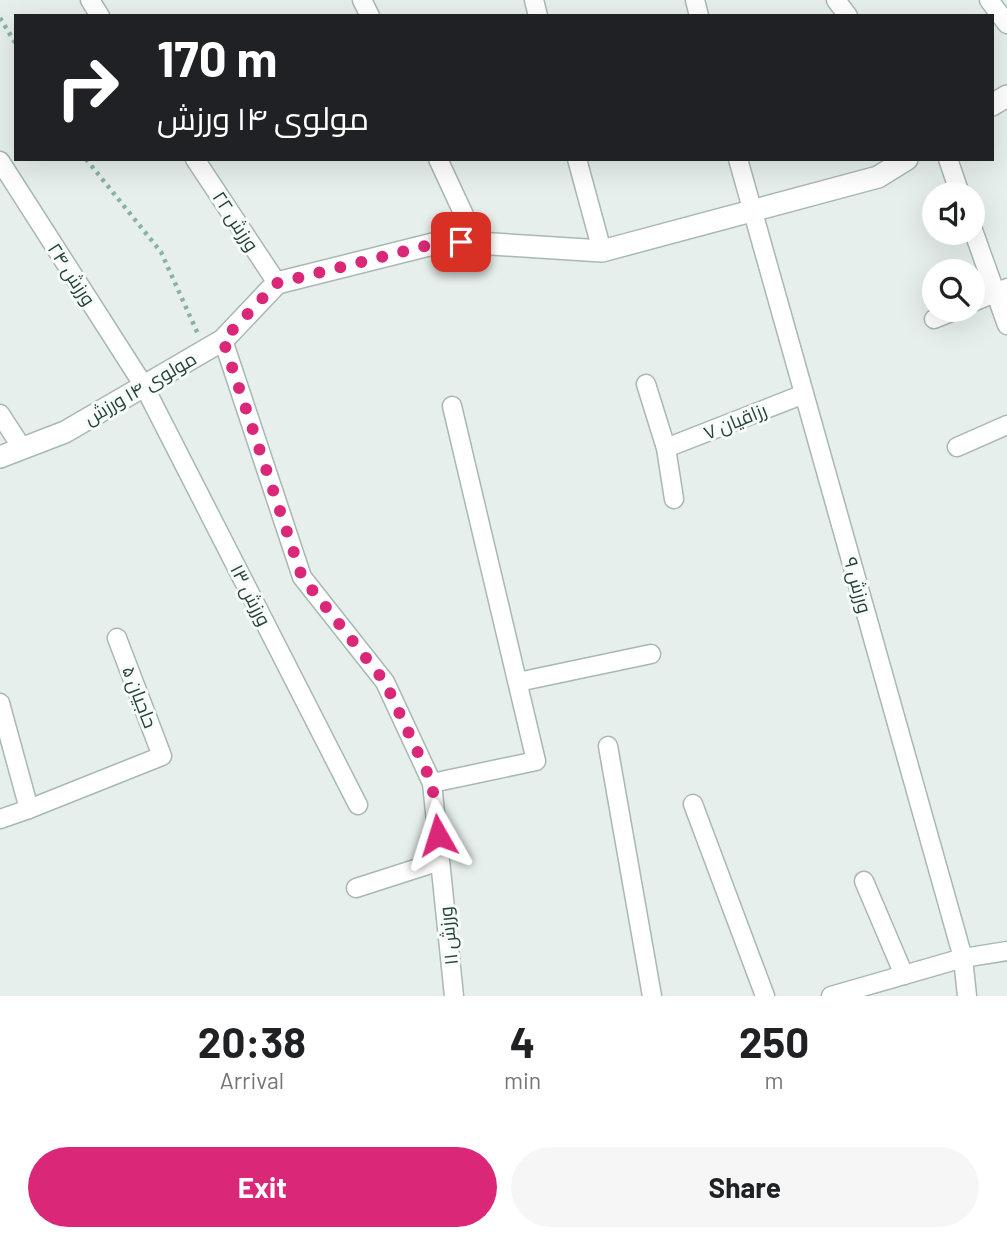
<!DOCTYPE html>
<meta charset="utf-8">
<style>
body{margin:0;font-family:Barlow,Cairo,sans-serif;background:#f6f6f6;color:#202124;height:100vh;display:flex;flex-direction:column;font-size:26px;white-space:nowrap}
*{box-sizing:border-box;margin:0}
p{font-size:23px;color:#757577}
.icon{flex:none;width:38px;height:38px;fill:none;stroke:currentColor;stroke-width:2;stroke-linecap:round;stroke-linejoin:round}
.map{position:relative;height:996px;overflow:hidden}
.panel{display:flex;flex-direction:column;background:#fff;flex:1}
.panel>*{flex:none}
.top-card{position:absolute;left:14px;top:14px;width:980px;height:147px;border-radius:0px;box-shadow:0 7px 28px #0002;background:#202124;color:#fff;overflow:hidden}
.tools{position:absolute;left:922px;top:182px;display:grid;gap:14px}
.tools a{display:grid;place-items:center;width:63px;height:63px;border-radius:50%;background:#fff;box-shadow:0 7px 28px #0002;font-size:35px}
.pin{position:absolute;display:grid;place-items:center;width:60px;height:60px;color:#fff;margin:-30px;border-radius:14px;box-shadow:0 4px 10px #0006}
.me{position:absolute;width:77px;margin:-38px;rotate:354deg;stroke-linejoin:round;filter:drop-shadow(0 0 5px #0008)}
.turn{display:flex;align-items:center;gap:24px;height:147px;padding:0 28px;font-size:32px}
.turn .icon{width:91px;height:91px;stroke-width:2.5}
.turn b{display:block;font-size:49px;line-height:60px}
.eta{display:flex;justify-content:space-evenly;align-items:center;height:119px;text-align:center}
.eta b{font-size:42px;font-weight:700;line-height:49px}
.action{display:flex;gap:14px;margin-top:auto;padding:14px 28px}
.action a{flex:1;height:80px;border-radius:42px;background:#db2777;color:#fff;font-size:28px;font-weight:700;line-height:80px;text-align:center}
.action a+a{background:#f6f6f6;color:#202124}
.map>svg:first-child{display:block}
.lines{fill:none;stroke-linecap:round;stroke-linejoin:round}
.minor-casing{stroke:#a8b8b2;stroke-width:21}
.tertiary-casing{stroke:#a8b8b2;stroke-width:24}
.path{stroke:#86b3a5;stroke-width:4.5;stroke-dasharray:3.5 5;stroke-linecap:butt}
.minor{stroke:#fff;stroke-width:18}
.tertiary{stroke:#fff;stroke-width:21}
.route{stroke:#db2777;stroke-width:12;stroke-dasharray:0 21.6}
.labels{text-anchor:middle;stroke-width:6;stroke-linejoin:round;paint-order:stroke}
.street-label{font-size:19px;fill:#24423a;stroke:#f7fbf9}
</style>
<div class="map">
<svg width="1007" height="996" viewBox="0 0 1007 996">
<rect width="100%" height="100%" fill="#e6efeb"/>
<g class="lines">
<g class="minor-casing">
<g id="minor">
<path d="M90 0 100 16"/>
<path d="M362 0 370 16"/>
<path d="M534 0 538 16"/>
<path d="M695 0 699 16"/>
<path d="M836 0 848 16"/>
<path d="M989 0 1007 24"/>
<path d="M195 159 277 283"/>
<path d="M438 159 477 243"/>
<path d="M577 159 602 251"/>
<path d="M738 159 963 958 967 996"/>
<path d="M948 159 960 194"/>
<path d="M0 161 144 386 358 805"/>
<path d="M973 230 1007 325"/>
<path d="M973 302 1007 288"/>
<path d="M934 319 956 310"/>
<path d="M223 340 302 577 385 682 432 783 454 996"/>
<path d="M646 384 666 448 674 499"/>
<path d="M0 414 22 448"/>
<path d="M957 447 1007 425"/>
<path d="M666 448 804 394"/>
<path d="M518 682 651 654"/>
<path d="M0 703 29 809"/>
<path d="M608 746 652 996"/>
<path d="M432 783 536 761 452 406"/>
<path d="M693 804 765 996"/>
<path d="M0 819 29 809 162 756 117 638"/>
<path d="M864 881 904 975"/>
<path d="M356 888 440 861"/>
<path d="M831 996 963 958 1007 951"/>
</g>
</g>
<g class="tertiary-casing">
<g id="tertiary">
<path d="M992 105 1007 96"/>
<path d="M0 457 65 432 223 340 277 283 445 241 602 251 878 177 907 159"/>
</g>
</g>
<g class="path">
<path d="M0 18 16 44"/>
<path d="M86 159 161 252 198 334"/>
</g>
<use href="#minor" class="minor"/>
<use href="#tertiary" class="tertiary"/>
</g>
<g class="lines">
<path class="route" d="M438 835 432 783 385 682 302 577 223 340 277 283 445 241 461 242"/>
</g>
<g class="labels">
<g class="street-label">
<text transform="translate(236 221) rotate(57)" y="7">ورزش ۲۲</text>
<text transform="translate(72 274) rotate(57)" y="7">ورزش ۲۴</text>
<text transform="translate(140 388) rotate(-30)" y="7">مولوی ۱۴ ورزش</text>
<text transform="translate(735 421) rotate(-22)" y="7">رزاقیان ۷</text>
<text transform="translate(858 585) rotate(74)" y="7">ورزش ۹</text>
<text transform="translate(251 595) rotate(63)" y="7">ورزش ۱۳</text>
<text transform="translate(140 697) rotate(69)" y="7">حاجیان ۵</text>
<text transform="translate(448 936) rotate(-96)" y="7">ورزش ۱۱</text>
</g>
</g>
</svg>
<div class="tools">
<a><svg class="icon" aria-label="sound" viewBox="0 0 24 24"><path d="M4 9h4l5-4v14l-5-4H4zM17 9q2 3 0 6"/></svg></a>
<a><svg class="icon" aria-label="search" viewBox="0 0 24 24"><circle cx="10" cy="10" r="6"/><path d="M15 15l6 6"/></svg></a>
</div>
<div class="pin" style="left:461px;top:242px;background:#d93025"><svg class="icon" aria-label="arrive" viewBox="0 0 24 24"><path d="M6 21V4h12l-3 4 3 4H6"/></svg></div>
<svg class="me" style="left:438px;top:835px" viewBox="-20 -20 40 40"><path d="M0-17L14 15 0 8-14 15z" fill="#db2777" stroke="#fff" stroke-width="4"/></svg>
<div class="top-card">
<div class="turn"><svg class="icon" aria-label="right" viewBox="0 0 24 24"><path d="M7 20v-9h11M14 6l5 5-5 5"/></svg><div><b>170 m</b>مولوی ۱۴ ورزش</div></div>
</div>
</div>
<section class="panel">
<div class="eta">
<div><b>20:38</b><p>Arrival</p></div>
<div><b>4</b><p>min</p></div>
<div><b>250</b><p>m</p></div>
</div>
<div class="action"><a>Exit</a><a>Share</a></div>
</section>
